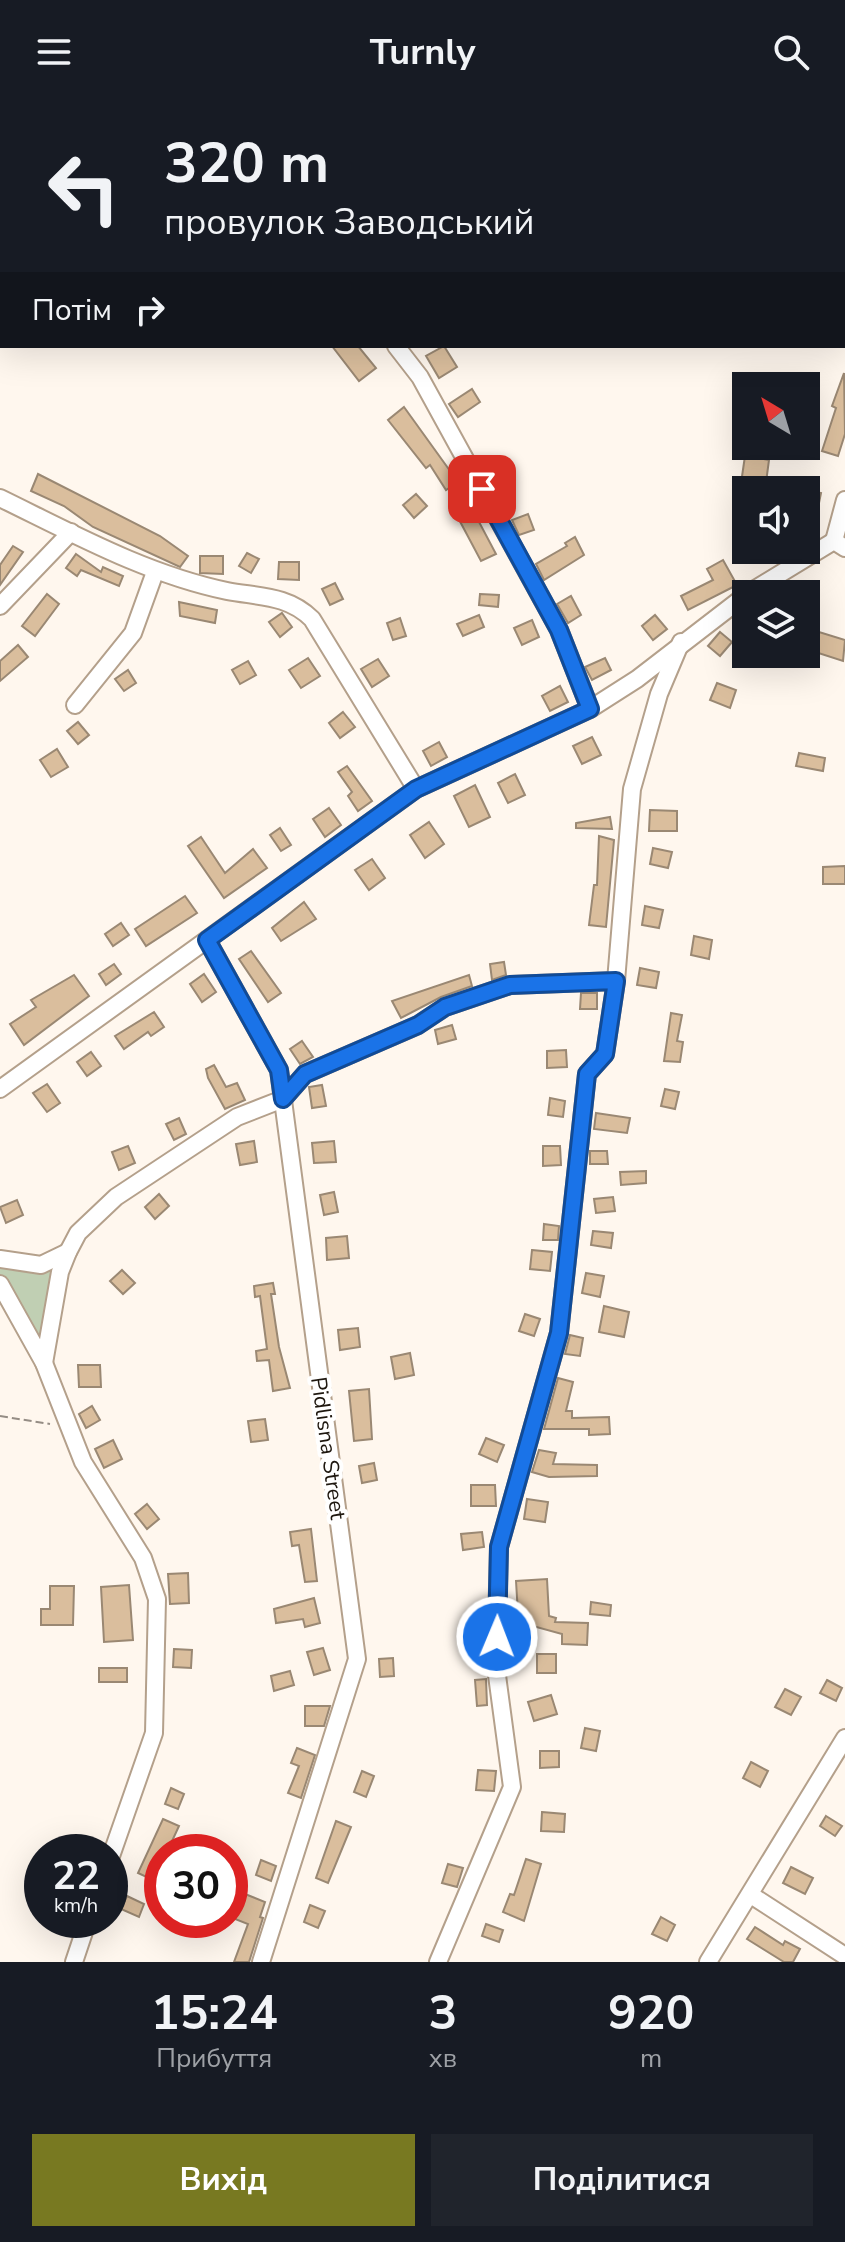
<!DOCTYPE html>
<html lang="uk">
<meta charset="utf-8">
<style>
body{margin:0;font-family:"Nunito Sans",sans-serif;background:#20242c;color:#f1f3f6;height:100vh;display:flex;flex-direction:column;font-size:30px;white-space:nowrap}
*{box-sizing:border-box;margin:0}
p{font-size:26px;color:#9ea1a6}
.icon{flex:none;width:44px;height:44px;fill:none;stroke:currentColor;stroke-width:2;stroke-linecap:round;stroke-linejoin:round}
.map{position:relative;height:1858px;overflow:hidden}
.sheet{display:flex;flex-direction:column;background:#171b24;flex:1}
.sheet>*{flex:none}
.banner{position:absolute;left:0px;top:0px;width:846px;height:244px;box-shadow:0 8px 32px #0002;background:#171b24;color:#f1f3f6;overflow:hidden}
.needle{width:52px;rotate:322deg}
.controls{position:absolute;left:732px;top:268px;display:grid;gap:16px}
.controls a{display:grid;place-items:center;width:88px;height:88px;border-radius:0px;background:#171b24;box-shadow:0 8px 32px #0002;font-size:40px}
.speed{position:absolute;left:24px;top:1730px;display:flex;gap:16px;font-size:40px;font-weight:700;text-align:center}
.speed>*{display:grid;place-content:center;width:104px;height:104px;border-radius:50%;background:#171b24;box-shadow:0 8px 32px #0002;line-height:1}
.speed small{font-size:20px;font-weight:400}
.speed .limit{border:12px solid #d22;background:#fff;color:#111}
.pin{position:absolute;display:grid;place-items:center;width:68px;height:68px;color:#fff;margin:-34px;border-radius:16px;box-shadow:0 4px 12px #0006}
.me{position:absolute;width:88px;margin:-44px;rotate:1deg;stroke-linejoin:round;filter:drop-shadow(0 0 6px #0008)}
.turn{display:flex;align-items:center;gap:28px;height:168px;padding:0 32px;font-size:36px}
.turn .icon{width:104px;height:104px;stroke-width:2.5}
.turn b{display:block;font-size:56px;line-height:68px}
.then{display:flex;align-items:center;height:76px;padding:0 32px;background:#0003;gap:16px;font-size:30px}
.eta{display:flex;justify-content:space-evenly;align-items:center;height:136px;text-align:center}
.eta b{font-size:48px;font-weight:700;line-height:56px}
.button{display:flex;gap:16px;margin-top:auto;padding:16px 32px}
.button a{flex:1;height:92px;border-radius:0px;background:#787921;color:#fff;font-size:32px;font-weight:700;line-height:92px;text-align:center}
.button a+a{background:#20242c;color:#f1f3f6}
header{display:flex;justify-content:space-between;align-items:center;height:104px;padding:0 32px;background:#171b24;font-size:36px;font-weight:700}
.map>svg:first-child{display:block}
.green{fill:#c0cfb3}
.building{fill:#dabe9d;stroke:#9a8873;stroke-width:2}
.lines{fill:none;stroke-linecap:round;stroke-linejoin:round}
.minor-casing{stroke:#b4a08b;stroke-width:20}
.path{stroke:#958d85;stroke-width:2;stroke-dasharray:8 4;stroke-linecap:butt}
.minor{stroke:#fff;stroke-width:16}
.route-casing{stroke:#114b97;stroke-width:20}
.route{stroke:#1a73e8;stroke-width:14}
.labels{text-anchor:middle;stroke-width:8;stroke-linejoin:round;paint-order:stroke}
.street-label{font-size:22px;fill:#1e170f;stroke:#fff}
</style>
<header><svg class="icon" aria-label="menu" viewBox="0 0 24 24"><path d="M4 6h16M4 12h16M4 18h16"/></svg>Turnly<svg class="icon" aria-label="search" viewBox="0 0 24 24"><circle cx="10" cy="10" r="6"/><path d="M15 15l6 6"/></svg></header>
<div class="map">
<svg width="845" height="1858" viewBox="0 0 845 1858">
<rect width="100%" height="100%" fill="#fff7ee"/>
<path class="green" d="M68 1148 44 1259 0 1180V1155L12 1158Z"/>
<g class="building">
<path d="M332 242H358L376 264 359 277Z"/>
<path d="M444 242 457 263 439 274 426 252Z"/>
<path d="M844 269 845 330 838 352 822 347 836 304 832 302Z"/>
<path d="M472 285 480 298 458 313 449 300Z"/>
<path d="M404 303 458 378 446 386 430 361 426 364 388 316Z"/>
<path d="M745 352 769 356 765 386H740Z"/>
<path d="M38 370 160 432 188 452 180 463 93 423 64 402 31 387Z"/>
<path d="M806 386 821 389 817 409 806 406Z"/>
<path d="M416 390 427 402 414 414 403 401Z"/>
<path d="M469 399 496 450 481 457 455 408Z"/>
<path d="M528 410 534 426 519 431 512 416Z"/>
<path d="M575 433 584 451 544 476 536 460 567 442 565 439Z"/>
<path d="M13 442 23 448 0 481V461Z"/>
<path d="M247 449 259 455 251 469 239 462Z"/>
<path d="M76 450 101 468 103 463 123 472 119 482 81 466 77 472 66 464Z"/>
<path d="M200 452H223V470L200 469Z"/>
<path d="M723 456 737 481 688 506 681 492 713 476 707 465Z"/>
<path d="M279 458H299V476L278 475Z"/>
<path d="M335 479 343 495 330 501 322 485Z"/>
<path d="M47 490 59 500 35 532 22 522Z"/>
<path d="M480 490 499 491 498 503 479 501Z"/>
<path d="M571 492 581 511 568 519 557 500Z"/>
<path d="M179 498 217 506 215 519 180 512Z"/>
<path d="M282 509 292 523 280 533 269 518Z"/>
<path d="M479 511 484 523 463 532 457 520Z"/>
<path d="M655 511 667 525 653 536 642 522Z"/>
<path d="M400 514 406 532 393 536 387 519Z"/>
<path d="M532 516 539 533 522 541 514 524Z"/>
<path d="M806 524 845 536 843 557 806 545Z"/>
<path d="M720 528 732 538 720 552 708 542Z"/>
<path d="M18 541 28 553 0 577V557Z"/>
<path d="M308 554 320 572 301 584 289 566Z"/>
<path d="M605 554 611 566 592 576 585 563Z"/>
<path d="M378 555 389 572 372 583 361 565Z"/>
<path d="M248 557 256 571 240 580 232 566Z"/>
<path d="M128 566 136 579 124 587 115 575Z"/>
<path d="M717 579 736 586 730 604 710 596Z"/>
<path d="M560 582 568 598 550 607 542 592Z"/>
<path d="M343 608 355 623 340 634 329 619Z"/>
<path d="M78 618 89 631 78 640 67 627Z"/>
<path d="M592 633 601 651 582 660 573 642Z"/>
<path d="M439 638 447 653 431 662 423 647Z"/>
<path d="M57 645 68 663 51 673 40 656Z"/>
<path d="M799 649 825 654 823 667 796 662Z"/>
<path d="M347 662 372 697 358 707 348 692 352 688 338 668Z"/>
<path d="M515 670 525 691 508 699 498 679Z"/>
<path d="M475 681 490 713 469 723 454 692Z"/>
<path d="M329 704 341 721 325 733 313 715Z"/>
<path d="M650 706 677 707V727H649Z"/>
<path d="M610 713 612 725 576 724V719Z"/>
<path d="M429 718 444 740 425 754 410 731Z"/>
<path d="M280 724 291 741 281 747 270 731Z"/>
<path d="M599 732 614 736 606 823 589 821 594 781H597Z"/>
<path d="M201 733 225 769 253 745 267 764 224 794 188 742Z"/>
<path d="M653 744 672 748 668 764 650 760Z"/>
<path d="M372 755 385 774 369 786 355 766Z"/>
<path d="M845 762V780H823V763Z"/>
<path d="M185 792 197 809 146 842 135 825Z"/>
<path d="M304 798 316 815 281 837 272 824Z"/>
<path d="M645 802 663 806 659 824 642 821Z"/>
<path d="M121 819 129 831 113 842 105 830Z"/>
<path d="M694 832 712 836 709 855 691 851Z"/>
<path d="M251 847 281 889 268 898 239 855Z"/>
<path d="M504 858 506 871 492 876 490 860Z"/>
<path d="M114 860 121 870 106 881 99 870Z"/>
<path d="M640 864 659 868 656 884 637 881Z"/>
<path d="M204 870 216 888 202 898 190 880Z"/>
<path d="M74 871 89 892 24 941 10 920 36 903 31 896Z"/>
<path d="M469 871 472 882 441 893 401 914 392 897Z"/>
<path d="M581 889H597V905H580Z"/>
<path d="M154 908 164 923 151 932 148 928 124 945 115 932Z"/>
<path d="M671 909 682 911 677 937 683 938 680 958 664 957Z"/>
<path d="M452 921 456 935 438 940 435 926Z"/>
<path d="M302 937 313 953 300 960 290 945Z"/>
<path d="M566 946 567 963 547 964V947Z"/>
<path d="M91 948 101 962 87 972 77 958Z"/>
<path d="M214 961 226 983 237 979 245 996 225 1005 208 974 206 965Z"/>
<path d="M47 980 60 999 47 1008 33 989Z"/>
<path d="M322 981 326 1002 312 1004 309 983Z"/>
<path d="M665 985 679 988 675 1005 661 1002Z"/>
<path d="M550 994 565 997 563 1013 548 1011Z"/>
<path d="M596 1009 630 1014 627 1029 594 1025Z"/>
<path d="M179 1014 186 1030 174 1036 166 1020Z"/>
<path d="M254 1037 257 1058 240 1061 236 1040Z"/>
<path d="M334 1037 336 1058 314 1059 312 1039Z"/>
<path d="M128 1042 135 1059 119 1066 112 1048Z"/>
<path d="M543 1042H560L561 1061 543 1062Z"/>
<path d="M590 1047H607L608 1060H590Z"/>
<path d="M646 1067V1079L621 1081 620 1068Z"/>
<path d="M334 1088 338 1108 324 1111 320 1091Z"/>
<path d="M159 1090 169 1102 155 1115 145 1103Z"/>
<path d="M613 1093 615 1107 596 1109 594 1095Z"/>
<path d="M17 1096 23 1111 6 1119 0 1103Z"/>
<path d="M544 1120 559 1122 558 1136H543Z"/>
<path d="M593 1127 613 1129 611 1144 591 1141Z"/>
<path d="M347 1132 349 1154 327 1156 326 1134Z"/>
<path d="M532 1146 552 1148 550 1167 530 1165Z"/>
<path d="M122 1166 135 1179 123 1190 110 1177Z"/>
<path d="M586 1169 604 1172 600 1193 582 1189Z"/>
<path d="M273 1179 275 1190H271L279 1243 290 1284 273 1287 269 1256 257 1257 256 1247 267 1245 260 1192 255 1193 254 1182Z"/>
<path d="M604 1202 629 1208 624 1233 599 1228Z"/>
<path d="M525 1210 540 1215 534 1232 519 1227Z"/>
<path d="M358 1224 360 1243 340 1246 338 1226Z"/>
<path d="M570 1231 583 1234 580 1252 565 1250Z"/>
<path d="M410 1249 414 1271 395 1275 391 1253Z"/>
<path d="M78 1261H100L101 1283H79Z"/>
<path d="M558 1274 573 1278 566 1307H572V1314L609 1313 610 1330 589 1331V1325H544Z"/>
<path d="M369 1285 372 1335 354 1337 349 1287Z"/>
<path d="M92 1302 100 1316 86 1324 79 1310Z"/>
<path d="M265 1315 268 1336 251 1338 248 1317Z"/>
<path d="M486 1334 504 1341 497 1358 479 1350Z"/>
<path d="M113 1336 122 1355 104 1364 95 1345Z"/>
<path d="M539 1346 556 1349 553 1360 597 1361V1372L549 1373 532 1368Z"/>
<path d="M374 1359 377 1376 362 1379 359 1362Z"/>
<path d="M471 1381H495L496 1402H471Z"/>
<path d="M527 1395 548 1398 545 1418 524 1415Z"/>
<path d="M147 1400 159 1415 147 1425 135 1410Z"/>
<path d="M311 1425 317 1477 305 1478 299 1441 292 1442 290 1428Z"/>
<path d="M482 1428 484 1443 463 1446 461 1430Z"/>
<path d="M188 1469 189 1499 170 1500 168 1470Z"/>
<path d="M547 1475 549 1512 556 1514 555 1518 588 1519 587 1541 562 1540V1530L533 1522V1525L513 1524V1510H518L516 1477Z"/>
<path d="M129 1481 133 1536 104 1538 101 1483Z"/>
<path d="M50 1482H74L73 1521H41V1505H50Z"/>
<path d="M314 1494 320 1519 305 1523 303 1515 276 1519 274 1505Z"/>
<path d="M591 1498 611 1501 610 1512 590 1510Z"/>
<path d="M323 1544 330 1566 314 1571 307 1548Z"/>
<path d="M174 1545 192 1546 191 1564 173 1563Z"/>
<rect x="537" y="1550" width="19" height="19"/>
<path d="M393 1554 394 1572 380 1573 379 1555Z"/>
<rect x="99" y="1564" width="28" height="14"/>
<path d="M290 1567 294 1581 274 1587 271 1572Z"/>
<path d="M486 1575 487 1601 477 1602 475 1576Z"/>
<path d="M827 1576 842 1584 836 1597 820 1589Z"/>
<path d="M785 1585 801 1593 791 1611 775 1603Z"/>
<path d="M551 1591 557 1610 534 1617 528 1598Z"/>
<path d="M305 1602H330L324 1622H305Z"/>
<path d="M585 1624 600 1627 596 1647 581 1644Z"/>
<path d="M297 1644 315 1651 301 1694 288 1689 299 1662 291 1659Z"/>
<path d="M540 1647H559V1663L540 1664Z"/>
<path d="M751 1658 768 1667 760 1683 743 1674Z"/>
<path d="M478 1666 496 1667 494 1687 476 1686Z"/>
<path d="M362 1667 374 1672 366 1693 354 1688Z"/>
<path d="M171 1684 184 1690 178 1705 165 1700Z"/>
<path d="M542 1708 565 1710 564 1728 541 1727Z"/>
<path d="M826 1712 842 1722 835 1732 820 1722Z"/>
<path d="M163 1715 179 1722 167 1748H162V1761L155 1777 138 1769Z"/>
<path d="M336 1717 351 1723 328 1779 316 1774Z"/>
<path d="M526 1755 541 1760 524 1817 503 1808 510 1790 514 1791Z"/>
<path d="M261 1756 276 1762 271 1777 256 1771Z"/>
<path d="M448 1760 463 1764 457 1783 442 1779Z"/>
<path d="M791 1763 813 1774 805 1790 783 1779Z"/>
<path d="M245 1790 265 1798 260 1813 263 1814 249 1858H234L248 1820 235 1815Z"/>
<path d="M127 1792 144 1800 139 1813 121 1805Z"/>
<path d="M310 1801 325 1807 318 1824 304 1818Z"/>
<path d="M661 1813 675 1821 667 1837 652 1830Z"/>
<path d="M486 1820 503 1826 499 1838 482 1832Z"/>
<path d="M755 1823 783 1841 785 1837 800 1845 793 1858H784L747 1835Z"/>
</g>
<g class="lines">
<g class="minor-casing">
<g id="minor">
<path d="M293 0 294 2"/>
<path d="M553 2 562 0"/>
<path d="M0 224 2 222"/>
<path d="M396 242 420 273 559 526 590 605"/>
<path d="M0 394C74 430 146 470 227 487 259 493 288 491 312 515L416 685"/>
<path d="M834 437 845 396"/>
<path d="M747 490 834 437 845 444"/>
<path d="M0 502 71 428"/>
<path d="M75 601 133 529 155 468"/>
<path d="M207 836 279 966 357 1555 261 1858"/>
<path d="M0 985 416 685 590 605 637 575 746 491"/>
<path d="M0 1155 41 1161 68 1148"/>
<path d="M0 1180 44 1259 83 1358 143 1454 157 1495 154 1629 110 1755"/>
<path d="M44 1259 60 1168 68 1148 78 1129 116 1093 237 1013 283 995 305 970 418 921 445 903 510 881 616 877"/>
<path d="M751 1791 845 1852"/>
<path d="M74 1858 88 1816"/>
<path d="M438 1858 512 1683 496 1564 499 1443 559 1229 587 970 605 950 616 877 632 685 659 590 681 538"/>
<path d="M708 1858 845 1634"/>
</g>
</g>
<path class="path" d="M0 1312 50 1320"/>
<use href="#minor" class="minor"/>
</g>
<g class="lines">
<g class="route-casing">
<path id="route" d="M482 385 559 526 590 605 416 685 207 836 279 966 283 995 305 970 418 921 445 903 510 881 616 877 605 950 587 970 559 1229 499 1443 497 1533"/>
</g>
<use href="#route" class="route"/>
</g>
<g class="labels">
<g class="street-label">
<text transform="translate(329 1344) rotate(82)" y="8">Pidlisna Street</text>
</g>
</g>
</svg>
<div class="controls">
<a><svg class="needle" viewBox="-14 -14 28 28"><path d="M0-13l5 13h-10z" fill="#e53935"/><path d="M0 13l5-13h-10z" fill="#9ea1a6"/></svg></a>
<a><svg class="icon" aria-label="sound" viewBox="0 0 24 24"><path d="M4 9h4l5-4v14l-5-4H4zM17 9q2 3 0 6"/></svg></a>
<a><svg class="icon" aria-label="layers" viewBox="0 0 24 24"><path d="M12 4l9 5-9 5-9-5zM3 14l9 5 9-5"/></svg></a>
</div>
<div class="speed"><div>22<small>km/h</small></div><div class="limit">30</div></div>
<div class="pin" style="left:482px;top:385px;background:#d93025"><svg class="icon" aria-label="arrive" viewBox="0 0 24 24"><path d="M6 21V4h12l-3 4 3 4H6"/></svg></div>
<svg class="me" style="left:497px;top:1533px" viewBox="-20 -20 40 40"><circle r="17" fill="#1a73e8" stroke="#fff" stroke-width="3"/><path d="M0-11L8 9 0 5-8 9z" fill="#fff"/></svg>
<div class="banner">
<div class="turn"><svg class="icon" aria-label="left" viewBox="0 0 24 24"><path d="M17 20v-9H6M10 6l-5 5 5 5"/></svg><div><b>320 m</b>провулок Заводський</div></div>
<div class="then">Потім<svg class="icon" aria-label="right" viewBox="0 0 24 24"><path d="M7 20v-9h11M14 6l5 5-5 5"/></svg></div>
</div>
</div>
<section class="sheet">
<div class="eta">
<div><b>15:24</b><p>Прибуття</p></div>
<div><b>3</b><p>хв</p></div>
<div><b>920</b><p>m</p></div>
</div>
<div class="button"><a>Вихід</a><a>Поділитися</a></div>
</section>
